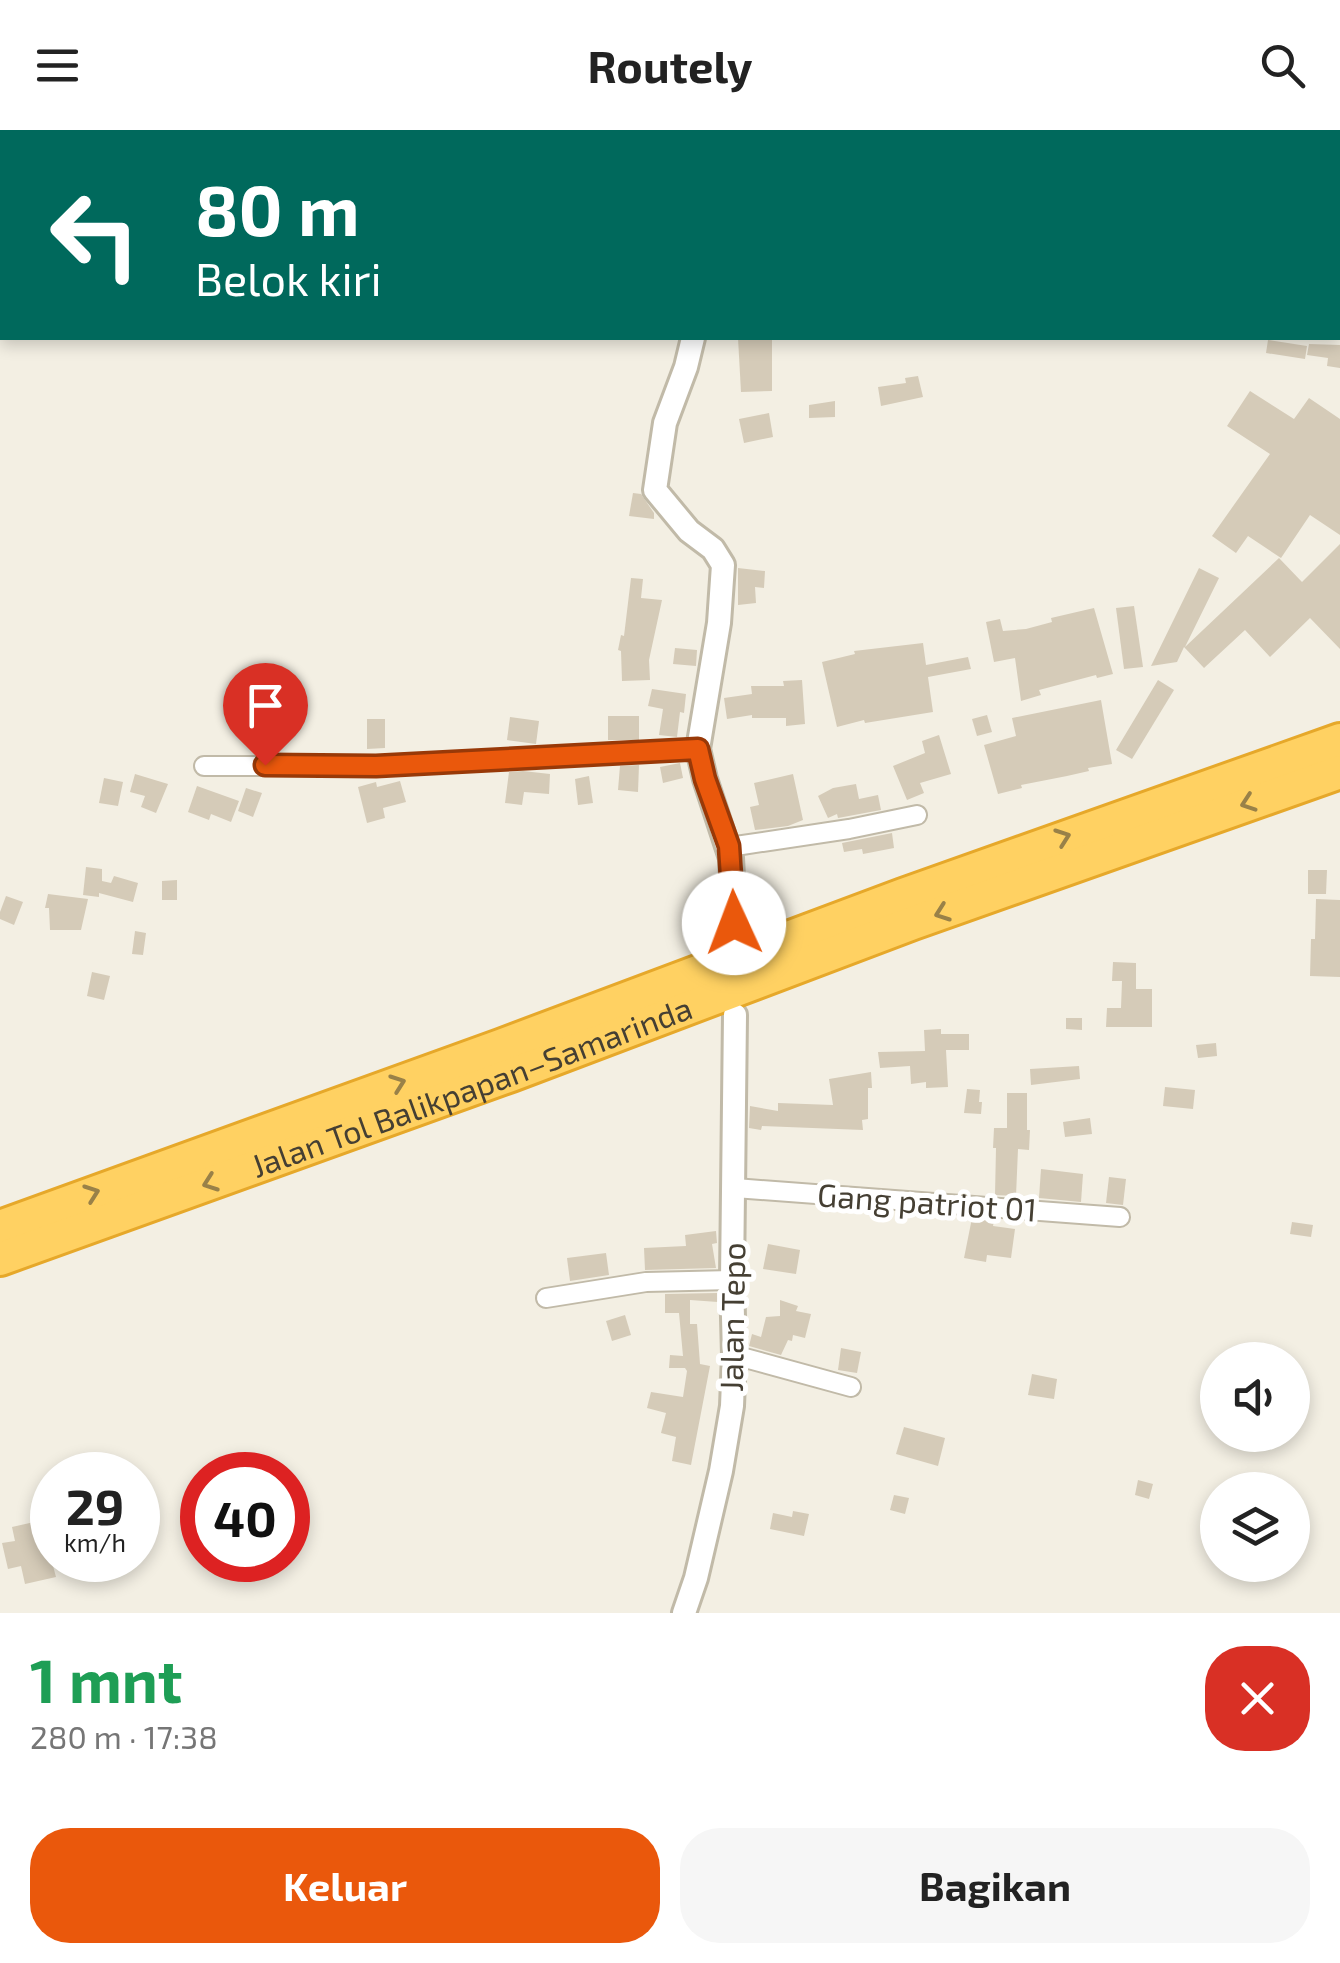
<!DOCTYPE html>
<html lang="id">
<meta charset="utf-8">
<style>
body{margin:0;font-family:"Exo 2",sans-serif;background:#f6f6f6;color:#222;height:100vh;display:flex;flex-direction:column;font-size:38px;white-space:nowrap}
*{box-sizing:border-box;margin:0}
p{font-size:32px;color:#767676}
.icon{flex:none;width:55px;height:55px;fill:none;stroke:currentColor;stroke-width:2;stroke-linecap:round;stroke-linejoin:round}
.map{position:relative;height:1483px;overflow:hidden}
.panel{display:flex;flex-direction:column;background:#fff;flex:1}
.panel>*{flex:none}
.banner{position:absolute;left:0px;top:0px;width:1340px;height:210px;box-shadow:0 5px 15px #0003;background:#00695c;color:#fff;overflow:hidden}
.controls{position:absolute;left:1200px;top:1212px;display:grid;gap:20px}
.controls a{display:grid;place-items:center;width:110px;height:110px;border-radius:50%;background:#fff;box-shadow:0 5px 15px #0003;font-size:50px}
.speed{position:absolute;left:30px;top:1322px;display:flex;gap:20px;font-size:50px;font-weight:700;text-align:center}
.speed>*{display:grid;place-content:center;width:130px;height:130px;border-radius:50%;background:#fff;box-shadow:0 5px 15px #0003;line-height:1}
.speed small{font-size:25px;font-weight:400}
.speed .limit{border:15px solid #d22;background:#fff;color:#111}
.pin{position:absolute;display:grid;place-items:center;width:85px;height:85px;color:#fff;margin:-102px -42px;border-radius:50% 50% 50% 0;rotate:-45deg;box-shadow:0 0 10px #0007}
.pin .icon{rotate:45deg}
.me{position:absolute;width:110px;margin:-55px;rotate:358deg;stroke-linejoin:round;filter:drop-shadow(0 0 8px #0008)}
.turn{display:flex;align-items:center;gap:35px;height:210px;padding:0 30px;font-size:45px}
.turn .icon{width:130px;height:130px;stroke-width:2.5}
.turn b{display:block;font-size:70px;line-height:85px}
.round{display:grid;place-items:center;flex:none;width:105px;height:105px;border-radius:40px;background:#f6f6f6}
.headline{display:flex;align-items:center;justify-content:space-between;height:170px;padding:0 30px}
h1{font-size:60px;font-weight:700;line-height:75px;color:#1e9e55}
.action{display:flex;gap:20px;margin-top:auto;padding:20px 30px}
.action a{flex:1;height:115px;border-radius:40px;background:#ea580c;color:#fff;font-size:40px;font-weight:700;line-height:115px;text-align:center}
.action a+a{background:#f6f6f6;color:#222}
header{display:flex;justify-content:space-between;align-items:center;height:130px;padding:0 30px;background:#fff;font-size:45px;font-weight:700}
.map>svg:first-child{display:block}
.building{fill:#d5cbb8}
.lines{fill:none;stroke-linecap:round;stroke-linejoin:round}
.minor-casing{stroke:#c1baa8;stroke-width:22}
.tertiary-casing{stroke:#c1baa8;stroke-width:28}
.motorway-casing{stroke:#e6a82a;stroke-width:38}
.minor{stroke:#fff;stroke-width:18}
.tertiary{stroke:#fff;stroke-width:22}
.motorway{stroke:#ffd162;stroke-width:32}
.oneway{stroke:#998148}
.route-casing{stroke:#983908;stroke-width:25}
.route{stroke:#ea580c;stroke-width:18}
.labels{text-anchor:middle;stroke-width:10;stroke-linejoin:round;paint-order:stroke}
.street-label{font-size:32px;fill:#453f33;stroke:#fff}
</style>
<header><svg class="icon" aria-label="menu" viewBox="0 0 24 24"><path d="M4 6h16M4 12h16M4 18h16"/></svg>Routely<svg class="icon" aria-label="search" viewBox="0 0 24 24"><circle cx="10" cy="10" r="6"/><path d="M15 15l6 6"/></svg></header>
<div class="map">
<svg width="1340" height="1483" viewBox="0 0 1340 1483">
<rect width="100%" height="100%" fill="#f3efe3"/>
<g class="building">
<path d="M738 208H772V261L741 262Z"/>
<path d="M1268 210 1307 216 1305 229 1266 223Z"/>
<path d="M1309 214 1340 215V238L1327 236 1328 228 1307 225Z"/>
<path d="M918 246 923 267 881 276 878 257 906 253 905 248Z"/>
<path d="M1250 261 1294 289 1309 268 1340 289V405L1310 385 1281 428 1248 406 1236 423 1212 406 1270 324 1227 296Z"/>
<path d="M835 271V287L809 288V275Z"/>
<path d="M769 283 773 307 744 313 739 289Z"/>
<path d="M633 363 641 364 654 383V389L629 386Z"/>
<path d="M1340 414V519L1310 488 1270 527 1245 500 1204 538 1184 517 1177 532 1151 536 1199 438 1219 448 1185 517 1279 428 1302 452Z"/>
<path d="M738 438 765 441 764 458 755 457 756 473 738 475Z"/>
<path d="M631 448 643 449 641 468 662 470 649 530 650 550 622 551 621 521 618 520 621 505 624 506Z"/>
<path d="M1134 476 1143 537 1124 539 1116 478Z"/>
<path d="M1094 478 1113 544 1097 548 1096 545 1039 560 1041 565 1021 571 1015 528 994 532 986 492 1000 489 1003 501 1026 499 1052 492 1051 488Z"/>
<path d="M923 513 926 535 968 527 971 539 928 547 933 582 865 593 864 590 837 597 822 532 855 524 854 521Z"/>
<path d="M675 518 697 520 696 536 673 534Z"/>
<path d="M802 550 805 594 786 596V588H752V585L727 589 724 568 752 564 751 556H784L783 551Z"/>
<path d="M1158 550 1174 560 1132 629 1116 620Z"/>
<path d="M652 559 686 564 684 583 680 582 677 607 659 605 663 579 648 576Z"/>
<path d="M1101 570 1112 634 1088 638 1089 641 1067 646 1021 655 1022 658 998 664 984 615 1016 606 1012 588Z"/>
<path d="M987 585 992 602 977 606 972 589Z"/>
<rect x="608" y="586" width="31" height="24"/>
<path d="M510 587 539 591 536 614 507 610Z"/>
<path d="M367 589H385V618L367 619Z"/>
<path d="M939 605 951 644 920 653 924 663 907 670 893 636 925 623 922 611Z"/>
<path d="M680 633 683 648 663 653 660 637Z"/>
<path d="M639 635 638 662 618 660 620 636Z"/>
<path d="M523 641 550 644 549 664 524 662 522 675 505 673 509 642Z"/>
<path d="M135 644 168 654 156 683 141 677 145 666 130 662Z"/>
<path d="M793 644 803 690 788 696 755 700 750 677 759 675 754 653Z"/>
<path d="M589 646 593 673 578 675 575 649Z"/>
<path d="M104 648 123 652 118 676 99 673Z"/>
<path d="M400 651 406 672 383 678 385 688 367 693 358 657 376 652 377 657Z"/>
<path d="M856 654 859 669 878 665 881 680 838 688 837 684 828 688 818 666 833 658Z"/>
<path d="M197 656 239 671 231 692 211 684 209 690 188 682Z"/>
<path d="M246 658 262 663 253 687 238 681Z"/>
<path d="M892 703 894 718 863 724 862 719 844 722 842 713Z"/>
<path d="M86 737 102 739V751L111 753 114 746 138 753 133 772 99 763V767L83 765Z"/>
<path d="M1308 740H1327L1326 764H1308Z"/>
<path d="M177 750V770H162V751Z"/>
<path d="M48 764 88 769 81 800H50L49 778H45Z"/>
<path d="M6 766 23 772 14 795 0 789V782Z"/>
<path d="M1316 769 1340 770V847L1310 846 1311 809H1315Z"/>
<path d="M135 801 146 803 143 825 132 824Z"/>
<path d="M1113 832 1136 833V859H1152V897H1106L1107 878H1121L1122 851H1112Z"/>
<path d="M92 842 110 846 104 870 87 866Z"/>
<path d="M1066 888H1082V900L1066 899Z"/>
<path d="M941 899V904H969V920H946L948 957 926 958V952L911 954 910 936 880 938 878 922 925 921 924 900Z"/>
<path d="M1216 913 1217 926 1198 928 1196 915Z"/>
<path d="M1079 936 1080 949 1031 955 1030 939Z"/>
<path d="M871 942 872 958H868V989L862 990 863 1000 762 996 761 1000 749 998 750 976 778 981V973L833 975 829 949Z"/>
<path d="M1165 957 1195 960 1193 979 1163 976Z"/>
<path d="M967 959 980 960 979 972H982L981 984 964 983Z"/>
<path d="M1007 963H1027V1000H1030L1029 1020 1018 1019 1016 1066 995 1065 996 1018H993L994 998H1007Z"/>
<path d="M1090 988 1092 1004 1065 1007 1063 992Z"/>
<path d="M1041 1039 1083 1044 1081 1072 1039 1068Z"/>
<path d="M1109 1047 1126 1049 1123 1075 1106 1073Z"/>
<path d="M972 1088 994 1091 993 1096 1015 1099 1011 1128 987 1125 986 1132 964 1128Z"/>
<path d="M1292 1092 1313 1095 1311 1107 1290 1104Z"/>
<path d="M716 1101 717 1113 712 1114 716 1138 645 1140 644 1118 686 1116 685 1105Z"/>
<path d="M768 1114 800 1120 796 1144 763 1139Z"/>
<path d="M606 1123 609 1145 570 1151 567 1128Z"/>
<path d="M717 1163 718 1172 690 1170V1194H697L700 1234 710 1236 691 1335 672 1331 676 1307 661 1303 666 1283 647 1278 651 1262 683 1267 687 1241 685 1238H669L670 1225 683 1226 679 1183H665V1164Z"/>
<path d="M780 1170 798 1176 796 1181 811 1184 805 1208 793 1205 792 1211 788 1210 781 1225 749 1216 752 1204 761 1207 766 1187 780 1186Z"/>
<path d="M625 1185 631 1205 612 1211 606 1191Z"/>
<path d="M841 1218 861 1222 857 1243 838 1240Z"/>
<path d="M1032 1244 1057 1249 1054 1269 1028 1265Z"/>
<path d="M904 1297 945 1308 938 1336 896 1324Z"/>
<path d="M1138 1350 1153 1354 1149 1369 1135 1365Z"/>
<path d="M894 1365 909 1368 905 1384 890 1380Z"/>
<path d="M793 1381 809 1384 804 1406 770 1399 773 1383 792 1387Z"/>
<path d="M43 1390 46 1403 52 1401V1432L56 1447 25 1454 21 1436 8 1439 2 1413 15 1411 12 1397Z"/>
</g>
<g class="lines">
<g class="minor-casing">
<g id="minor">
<path d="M657 2 663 0"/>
<path d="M1166 2 1181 0"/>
<path d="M0 151 2 173"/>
<path d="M204 636H376L698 619"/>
<path d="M729 717 849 699 917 685"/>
<path d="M735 1058 1120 1087"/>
<path d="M546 1168 646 1152 732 1150"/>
<path d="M734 1225 851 1257"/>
</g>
</g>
<g class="tertiary-casing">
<g id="tertiary">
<path d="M584 0 585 2"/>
<path d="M693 208 686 237 665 293 655 360 689 401 713 419 723 435 719 493 698 619 705 649 731 728 735 805"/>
<path d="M684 1483 696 1448 721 1341 732 1276 734 1225 732 1150 735 885"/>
</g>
</g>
<g class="motorway-casing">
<g id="motorway">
<path d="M0 1097 500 916 903 765 1340 610"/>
<path id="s1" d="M0 1129 511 945 913 793 1340 642"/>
</g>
</g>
<use href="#minor" class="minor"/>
<use href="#tertiary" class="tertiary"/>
<use href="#motorway" class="motorway"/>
</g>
<defs><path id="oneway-chevron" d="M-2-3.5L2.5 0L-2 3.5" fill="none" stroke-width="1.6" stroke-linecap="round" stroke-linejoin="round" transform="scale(2.5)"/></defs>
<g class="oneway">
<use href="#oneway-chevron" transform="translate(1248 673) rotate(161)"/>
<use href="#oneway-chevron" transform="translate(1063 707) rotate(-20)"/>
<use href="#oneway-chevron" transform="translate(942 783) rotate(160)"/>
<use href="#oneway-chevron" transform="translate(398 953) rotate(-20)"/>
<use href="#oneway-chevron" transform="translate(210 1053) rotate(160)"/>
<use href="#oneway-chevron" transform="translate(92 1063) rotate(-20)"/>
</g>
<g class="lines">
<g class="route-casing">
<path id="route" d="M265 635 376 636 698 619 705 649 729 716 734 793"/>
</g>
<use href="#route" class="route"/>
</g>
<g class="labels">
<g class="street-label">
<text dy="11" stroke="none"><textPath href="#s1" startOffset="502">Jalan Tol Balikpapan–Samarinda</textPath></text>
<text transform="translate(927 1073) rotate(4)" y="11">Gang patriot 01</text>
<text transform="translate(733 1187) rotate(-89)" y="11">Jalan Tepo</text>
</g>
</g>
</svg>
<div class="controls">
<a><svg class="icon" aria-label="sound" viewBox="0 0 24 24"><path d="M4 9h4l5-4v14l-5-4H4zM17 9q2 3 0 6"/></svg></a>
<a><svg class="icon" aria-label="layers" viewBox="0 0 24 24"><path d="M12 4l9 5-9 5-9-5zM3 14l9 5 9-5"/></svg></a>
</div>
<div class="speed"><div>29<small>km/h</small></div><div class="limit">40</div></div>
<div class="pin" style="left:265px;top:635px;background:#d93025"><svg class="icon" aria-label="arrive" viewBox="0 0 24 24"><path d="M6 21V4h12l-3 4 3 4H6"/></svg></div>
<svg class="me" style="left:734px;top:793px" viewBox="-20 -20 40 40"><circle r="19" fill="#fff"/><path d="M0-13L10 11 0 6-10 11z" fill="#ea580c"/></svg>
<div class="banner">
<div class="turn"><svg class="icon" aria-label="left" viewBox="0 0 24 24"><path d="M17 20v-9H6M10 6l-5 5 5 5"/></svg><div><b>80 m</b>Belok kiri</div></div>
</div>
</div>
<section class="panel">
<div class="headline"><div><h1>1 mnt</h1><p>280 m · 17:38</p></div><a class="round" style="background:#d93025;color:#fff"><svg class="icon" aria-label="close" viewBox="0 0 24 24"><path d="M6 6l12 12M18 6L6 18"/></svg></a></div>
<div class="action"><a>Keluar</a><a>Bagikan</a></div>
</section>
